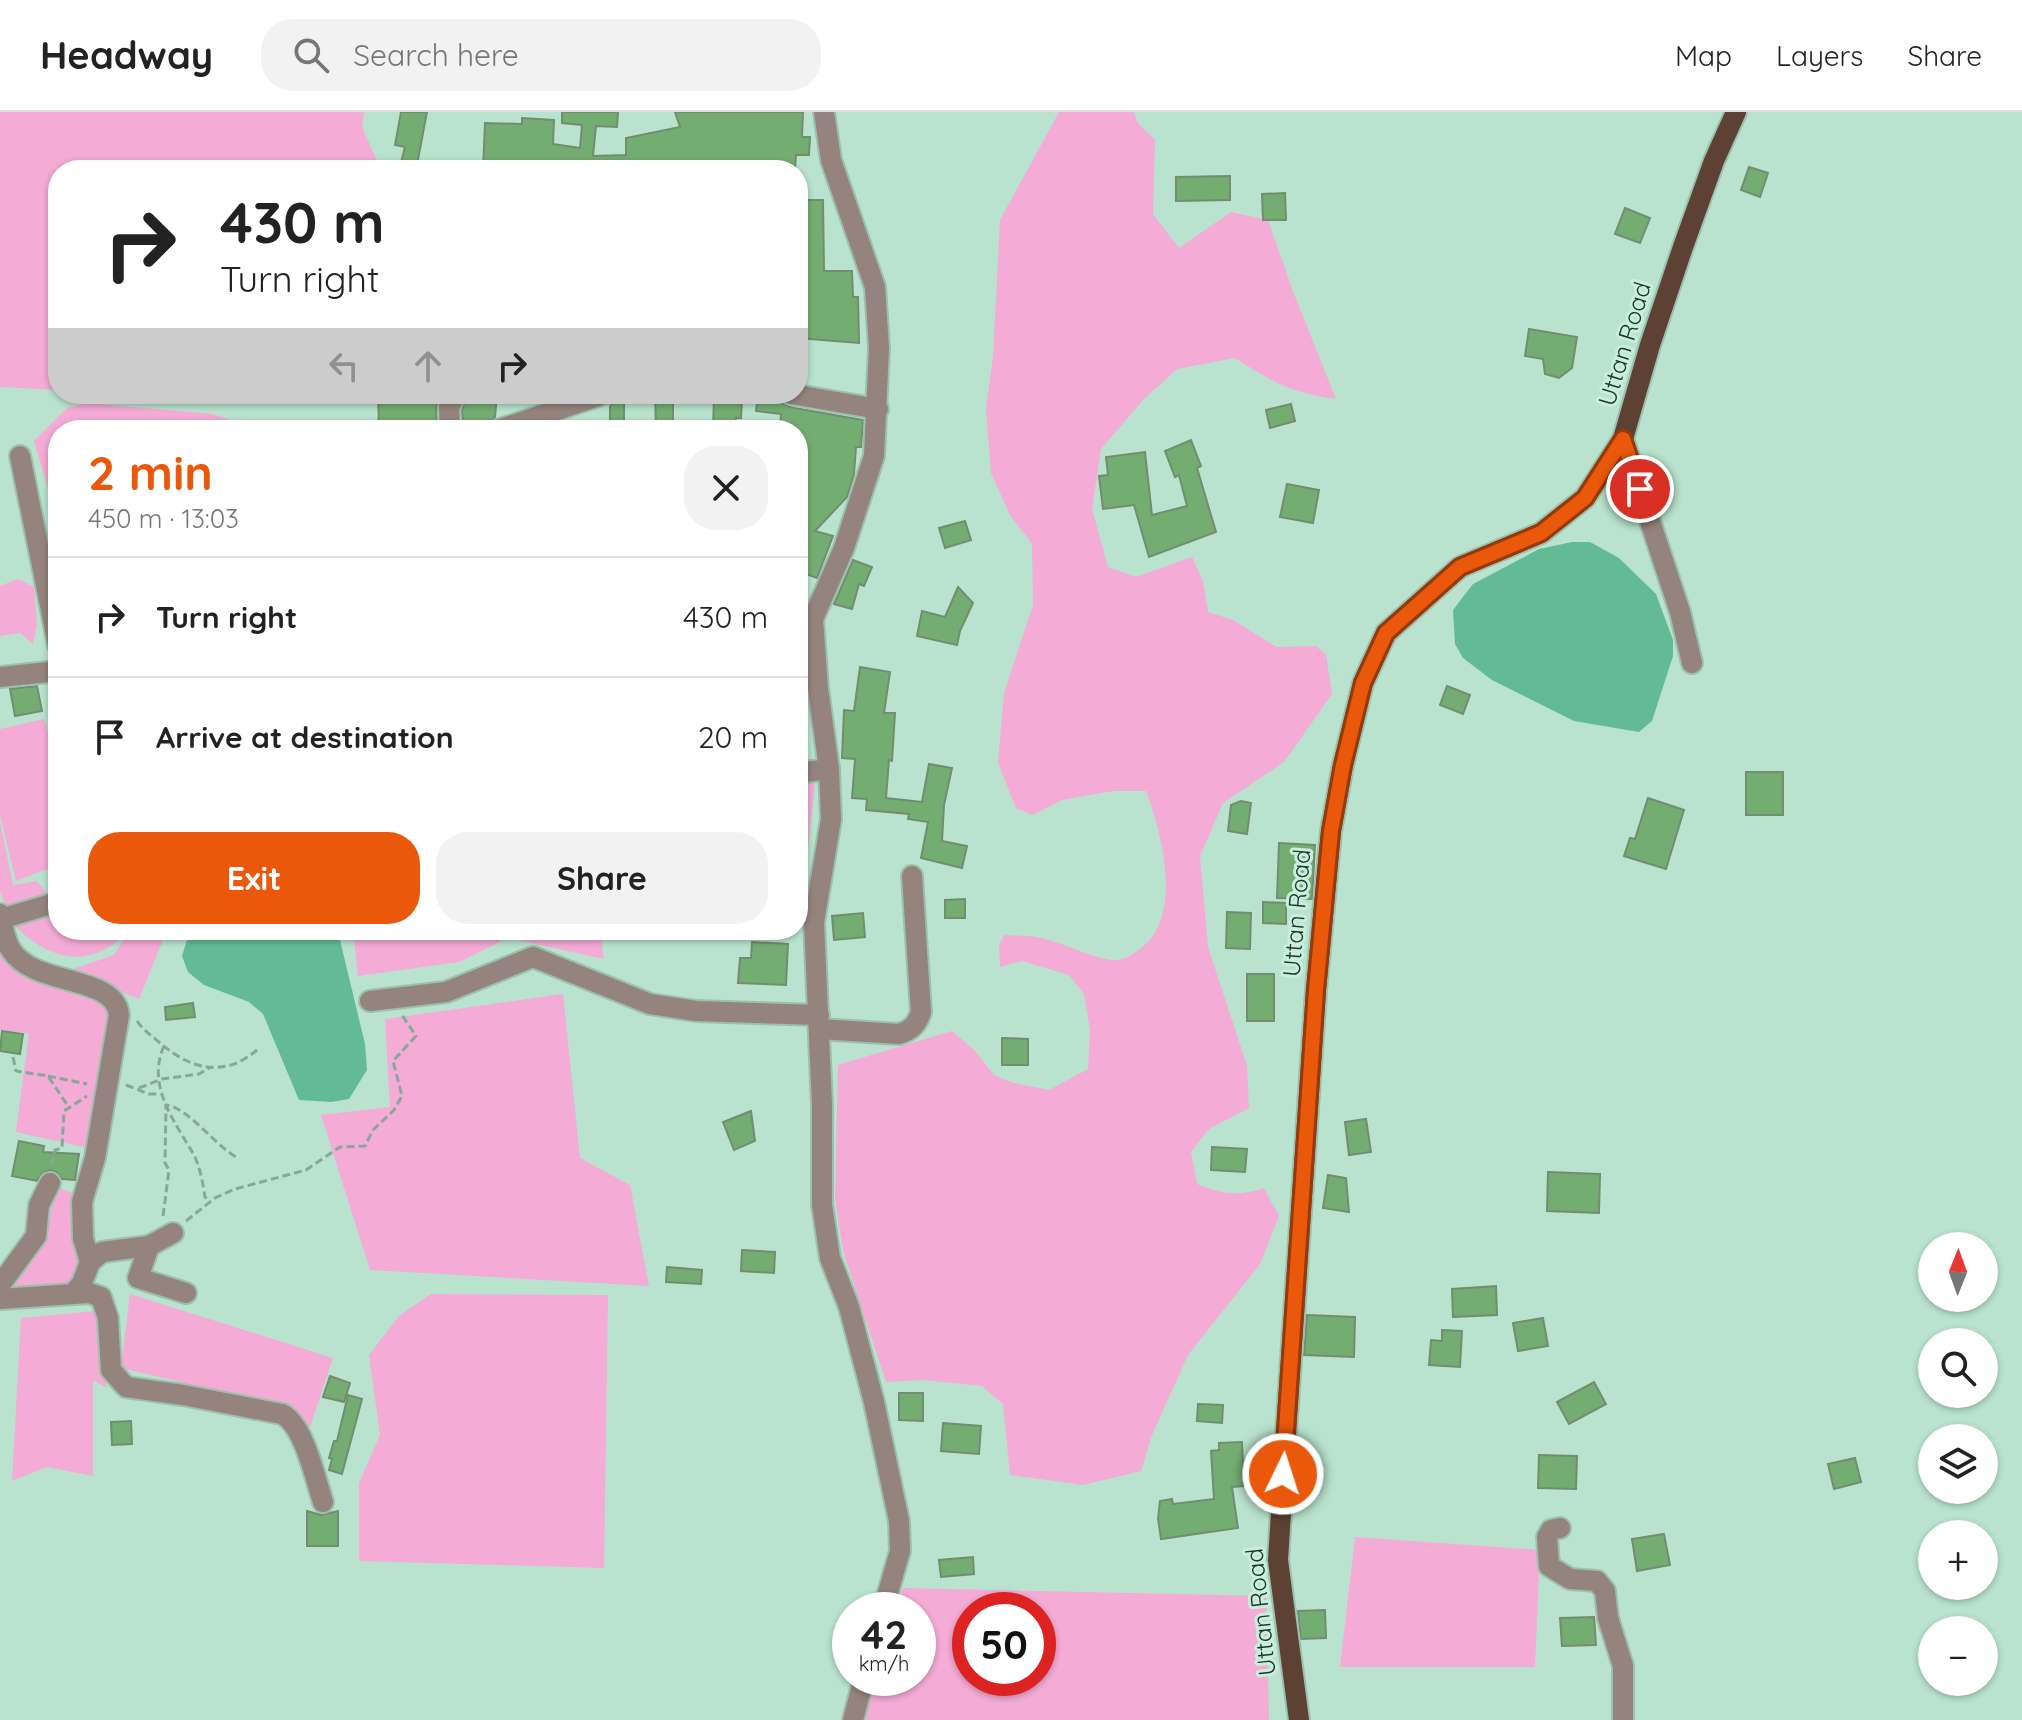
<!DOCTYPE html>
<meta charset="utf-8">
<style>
body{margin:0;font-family:Quicksand,sans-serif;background:#f2f2f2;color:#222;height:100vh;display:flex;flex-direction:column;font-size:30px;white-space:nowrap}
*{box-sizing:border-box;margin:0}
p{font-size:26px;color:#767676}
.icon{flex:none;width:44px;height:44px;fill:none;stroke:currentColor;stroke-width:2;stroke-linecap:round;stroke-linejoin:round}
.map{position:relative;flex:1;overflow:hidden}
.side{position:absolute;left:48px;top:308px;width:760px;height:520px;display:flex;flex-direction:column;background:#fff;border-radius:32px;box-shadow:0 2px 6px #0004}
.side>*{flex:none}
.hud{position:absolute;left:48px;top:48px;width:760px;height:244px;border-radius:32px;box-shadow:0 2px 6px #0004;background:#fff;color:#222;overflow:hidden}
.needle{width:52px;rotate:1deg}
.controls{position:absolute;left:1918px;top:1120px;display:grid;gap:16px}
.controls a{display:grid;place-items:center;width:80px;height:80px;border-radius:50%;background:#fff;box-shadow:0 2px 6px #0004;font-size:40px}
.speed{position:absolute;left:832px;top:1480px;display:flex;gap:16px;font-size:40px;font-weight:700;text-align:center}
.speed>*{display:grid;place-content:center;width:104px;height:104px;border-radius:50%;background:#fff;box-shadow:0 2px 6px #0004;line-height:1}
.speed small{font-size:20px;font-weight:400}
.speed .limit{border:12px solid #d22;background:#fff;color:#111}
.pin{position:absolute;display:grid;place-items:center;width:68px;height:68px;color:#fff;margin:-34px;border:4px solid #fff;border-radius:50%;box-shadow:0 2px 8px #0007}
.me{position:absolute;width:88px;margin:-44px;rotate:4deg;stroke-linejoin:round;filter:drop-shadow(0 0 6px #0008)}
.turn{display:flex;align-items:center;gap:28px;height:168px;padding:0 40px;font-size:36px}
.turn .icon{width:104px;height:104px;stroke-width:2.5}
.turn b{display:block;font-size:56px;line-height:68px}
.lanes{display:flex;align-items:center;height:76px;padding:0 40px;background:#0003;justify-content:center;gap:40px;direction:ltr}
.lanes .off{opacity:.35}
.round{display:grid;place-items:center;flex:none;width:84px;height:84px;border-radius:32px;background:#f2f2f2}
.head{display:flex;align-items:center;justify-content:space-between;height:136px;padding:0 40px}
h1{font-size:48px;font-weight:700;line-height:60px;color:#ea580c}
.action{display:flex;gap:16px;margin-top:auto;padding:16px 40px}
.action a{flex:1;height:92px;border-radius:32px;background:#ea580c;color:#fff;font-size:32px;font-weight:700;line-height:92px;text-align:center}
.action a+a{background:#f2f2f2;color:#222}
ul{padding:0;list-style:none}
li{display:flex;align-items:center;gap:24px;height:120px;padding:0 40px;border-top:2px solid #e0e0e0}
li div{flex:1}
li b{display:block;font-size:30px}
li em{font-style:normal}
header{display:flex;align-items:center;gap:48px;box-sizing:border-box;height:112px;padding:0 40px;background:#fff;border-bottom:2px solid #e0e0e0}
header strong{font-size:38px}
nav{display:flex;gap:44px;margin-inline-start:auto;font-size:28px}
.search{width:560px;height:72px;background:#f2f2f2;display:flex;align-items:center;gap:20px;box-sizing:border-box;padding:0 28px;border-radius:32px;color:#767676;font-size:30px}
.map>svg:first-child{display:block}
.green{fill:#f4abd5;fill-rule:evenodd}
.water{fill:#63bb95}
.building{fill:#74ad72;stroke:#728d70;stroke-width:2}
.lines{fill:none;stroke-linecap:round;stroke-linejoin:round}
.minor-casing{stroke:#9bc0ad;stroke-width:24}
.major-casing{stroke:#9bc0ad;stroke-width:24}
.path{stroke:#87a898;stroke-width:3;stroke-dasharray:8 4;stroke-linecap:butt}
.minor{stroke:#95847d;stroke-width:20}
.major{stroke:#5d4135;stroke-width:20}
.route-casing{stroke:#983908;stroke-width:20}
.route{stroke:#ea580c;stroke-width:14}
.labels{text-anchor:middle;stroke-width:6;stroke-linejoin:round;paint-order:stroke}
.street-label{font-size:24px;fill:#22332b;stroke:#c6f0db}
</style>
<header>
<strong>Headway</strong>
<div class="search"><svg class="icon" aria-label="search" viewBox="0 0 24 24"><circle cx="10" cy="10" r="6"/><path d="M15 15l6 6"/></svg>Search here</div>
<nav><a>Map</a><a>Layers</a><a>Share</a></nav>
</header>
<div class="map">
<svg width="2022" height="1608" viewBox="0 0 2022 1608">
<rect width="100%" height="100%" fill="#b9e3ce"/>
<g class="green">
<path d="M0 0H364L362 15 381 58H58V278L0 275Z"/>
<path d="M1059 0H1134L1138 11 1155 28 1153 102 1179 136 1231 100 1268 108 1294 182 1336 287C1291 281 1272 270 1235 246L1177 257 1143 288 1101 337 1092 397 1108 455 1136 465 1192 445 1203 469 1208 500 1233 508 1277 535 1316 534 1326 542 1332 582 1284 650 1223 691 1200 744 1208 835 1247 954 1249 996 1209 1017 1191 1040 1197 1072C1221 1082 1239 1085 1264 1076L1279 1104 1260 1152 1188 1243 1152 1323 1141 1359 1083 1373 1010 1363 1003 1292 982 1274 923 1268 886 1270 843 1139 835 1087 838 953 952 919 974 938 994 963 1014 971 1049 978 1088 957 1090 918 1084 882 1069 863 1022 849 1000 855 999 833 1004 823C1016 824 1029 823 1041 826 1065 831 1088 845 1112 848 1123 849 1132 843 1140 837 1184 806 1162 721 1146 679H1113L1062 688 1033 703 1016 696 998 651 1004 581 1033 493 1032 432 1010 403 991 361 986 297 993 244 1000 108Z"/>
<path d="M87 291 213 302 237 310V318H58V411L34 329 67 296Z"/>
<path d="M18 467 34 475 37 513 33 532 20 521 0 524V474Z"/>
<path d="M44 607 58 654V753L16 769 0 703V617Z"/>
<path d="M798 671H815L808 737 798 735Z"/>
<path d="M0 710 13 773 37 769 51 787 8 798 0 780Z"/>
<path d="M58 796V818H125V823C86 859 47 847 12 811Z"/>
<path d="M129 818H167L139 887 67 859 114 843Z"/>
<path d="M353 818H600L604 847 508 826 459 850 358 864Z"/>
<path d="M0 836 110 894 88 1036 16 1020 29 921 0 918Z"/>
<path d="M563 882 580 1046 630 1073 649 1174 370 1158 321 1003 390 995 385 907Z"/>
<path d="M56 1075 80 1083 83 1147 70 1176 10 1178 45 1127Z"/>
<path d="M130 1182 333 1246 310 1315 287 1295 121 1256Z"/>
<path d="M431 1182 608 1183 604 1456 359 1449V1371L380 1323 369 1243 399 1204Z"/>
<path d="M96 1199 99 1241 107 1276 93 1268V1364L47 1355 12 1369 21 1206Z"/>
<path d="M1355 1425 1540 1438 1535 1555H1340Z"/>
<path d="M903 1476 1266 1484 1269 1608H865L867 1587 874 1566H918V1498H896ZM970 1498H1038V1566H970Z"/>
</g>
<g class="water">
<path d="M1572 430H1590L1619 446 1656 482 1673 528V544L1652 609 1639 620 1574 609 1492 568 1463 546 1455 532 1453 498 1473 472 1539 437Z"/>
<path d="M190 818H340V828L365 932 367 958 349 987 331 990 299 988 263 902 249 890 204 873 188 860 182 844Z"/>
</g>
<g class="building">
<path d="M401 0H427L416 58H399L405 35 395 33Z"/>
<path d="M562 0H618L617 15 596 14 593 44 626 43V26L680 15 675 0H803L802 25H810L809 43H796L795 58H557V54L499 50V58H483L485 11 522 12V6L554 8 553 32 580 36 582 13 562 11Z"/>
<path d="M1749 55 1768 61 1760 85 1741 78Z"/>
<path d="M1230 64V88L1176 89V65Z"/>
<path d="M1285 81 1286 108H1263L1262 82Z"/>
<path d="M798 88H823L824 159H852L853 185H858L859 231 798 226Z"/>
<path d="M1625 96 1650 106 1640 131 1615 122Z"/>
<path d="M1529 217 1577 225 1572 256 1559 266 1545 262 1543 247 1525 244Z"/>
<path d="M378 282H441L436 296 437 317 427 318V314L379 316Z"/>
<path d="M468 282H497L495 305 486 313 463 310 462 298Z"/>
<path d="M655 282H673V318H656Z"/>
<path d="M714 282H731V288H742L741 306H736L735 318H713Z"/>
<path d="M758 282H778L782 291 789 295 863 308 861 335H856L854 362 847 385 815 419 833 424 817 466 798 459V318H780L781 302 756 299Z"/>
<path d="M616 287H624V318H610V294Z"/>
<path d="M1291 292 1295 309 1270 316 1266 298Z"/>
<path d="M1191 328 1201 354 1197 356 1216 420 1149 445 1134 393 1103 397 1099 364 1108 363 1106 345 1145 340 1152 403 1187 394 1179 363 1175 365 1165 339Z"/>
<path d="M1287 372 1319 378 1313 411 1280 405Z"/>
<path d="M965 409 971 428 945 436 939 416Z"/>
<path d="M853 448 872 455 864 474 859 472 852 497 834 492Z"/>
<path d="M958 475 973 491 960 519 957 533 917 524 922 499 945 505Z"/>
<path d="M860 555 890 560 884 601H895L892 649 889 648 886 686 922 690 929 652 952 656 944 693 942 729 967 734 962 756 921 746 928 710 908 707 909 702 866 698 867 687 852 686 855 647 842 646 844 598 854 599Z"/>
<path d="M37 574 42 599 15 604 10 577Z"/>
<path d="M1447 574 1470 583 1463 602 1440 593Z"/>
<rect x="1746" y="660" width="37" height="43"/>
<path d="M1648 686 1684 698 1666 757 1624 744 1630 726 1635 727Z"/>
<path d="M1241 689 1251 691 1247 722 1228 719 1231 693Z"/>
<path d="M1279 731 1315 733 1312 787 1277 786Z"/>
<path d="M965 787V806H945V788Z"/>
<path d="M1263 790 1286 791V812L1263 811Z"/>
<path d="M1227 800 1251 801 1250 837 1226 836Z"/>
<path d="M863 801 865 825 834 828 832 804Z"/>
<path d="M752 830 788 832 786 873 738 871 740 846H751Z"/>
<rect x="1247" y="862" width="27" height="47"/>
<path d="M193 891 195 905 166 908 165 895Z"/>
<path d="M2 919 23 922 20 942 0 939Z"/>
<path d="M1002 926 1028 927V953H1002Z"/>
<path d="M751 999 755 1029 734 1038 723 1010Z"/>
<path d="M1366 1007 1371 1040 1349 1043 1345 1010Z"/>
<path d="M19 1029 44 1034 43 1040 79 1042 75 1068 62 1067 56 1060 50 1058 42 1061 37 1069 12 1064Z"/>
<path d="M1212 1035 1247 1037 1245 1060 1211 1058Z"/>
<path d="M1548 1060 1600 1062 1599 1101 1547 1099Z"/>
<path d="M1328 1063 1346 1066 1349 1100 1323 1096Z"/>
<path d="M742 1138 775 1140 774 1161 741 1159Z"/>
<path d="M667 1155 702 1158 701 1172 666 1170Z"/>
<path d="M1496 1174 1497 1203 1453 1205 1452 1177Z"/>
<path d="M1307 1203 1355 1205 1354 1245 1304 1243Z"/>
<path d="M1543 1206 1548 1234 1518 1239 1513 1211Z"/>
<path d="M1442 1218 1462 1219 1460 1255 1429 1253 1431 1228 1442 1229Z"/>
<path d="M330 1264 350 1271 344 1290 323 1285Z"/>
<path d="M1594 1270 1606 1292 1569 1312 1557 1290Z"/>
<path d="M899 1281H923V1309L899 1308Z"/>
<path d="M348 1283 362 1287 342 1362 329 1358 332 1347 329 1346 334 1329H337Z"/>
<path d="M1198 1292 1223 1293 1222 1311 1197 1309Z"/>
<path d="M131 1309 132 1332 112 1333 111 1310Z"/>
<path d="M943 1311 981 1314 979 1342 941 1339Z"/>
<path d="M1242 1330 1244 1374 1232 1375 1238 1416 1161 1427 1158 1407 1160 1389 1172 1387 1173 1392 1214 1387 1211 1339 1219 1338V1331Z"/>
<path d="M1539 1343 1577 1344 1576 1377 1538 1376Z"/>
<path d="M1855 1346 1861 1370 1834 1377 1828 1352Z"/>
<path d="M307 1399 321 1403 338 1399V1434H307Z"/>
<path d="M1664 1422 1670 1453 1637 1459 1632 1427Z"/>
<path d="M973 1445 974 1462 941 1465 939 1448Z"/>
<path d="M1325 1498 1326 1526 1301 1527 1298 1499Z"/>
<path d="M1594 1505 1596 1533 1562 1534 1560 1506Z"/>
</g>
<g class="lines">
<g class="minor-casing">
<g id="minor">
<path d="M824 0 831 48 875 175 879 236 874 344 844 436 813 507 818 576 829 657 831 707 814 810 822 993V1093L830 1146 849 1195 874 1290 899 1409 900 1439 883 1498"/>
<path d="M791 282 878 297"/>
<path d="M450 318 449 296 455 282"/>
<path d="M498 318 604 282"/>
<path d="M1623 327 1680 500 1692 551"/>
<path d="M20 344 58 533"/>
<path d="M0 565 58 559"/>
<path d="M798 661 829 657"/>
<path d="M0 802C3 814 4 827 11 838 34 875 115 862 119 903L95 1046 82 1090 83 1126 90 1150 82 1171 73 1182 0 1187"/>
<path d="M1 807 58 790"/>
<path d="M370 889 446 880 533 845 650 892 696 899 819 903"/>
<path d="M819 917 899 922C912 918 917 912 921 900L912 764"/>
<path d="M149 1134 138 1166 186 1181"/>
<path d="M90 1150 102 1140 149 1134 173 1121"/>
<path d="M0 1173 36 1124 39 1093 50 1071"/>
<path d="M73 1182 89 1181 101 1185 108 1206 111 1258 126 1275 183 1283 282 1302C304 1313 315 1366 323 1390"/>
<path d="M1560 1416 1551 1418 1547 1425 1549 1454 1570 1467 1597 1469 1605 1479 1608 1506 1623 1554V1608"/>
<path d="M853 1608 864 1566"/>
</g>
</g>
<g class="major-casing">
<path id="major" d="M1299 1608 1278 1448 1287 1306 1316 878 1331 719 1343 653 1363 571 1386 521 1460 455 1541 421 1585 386 1623 327 1650 233 1683 135 1714 49 1736 0"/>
</g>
<g class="path">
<path d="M137 909C143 918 152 924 160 931 191 958 227 967 260 935"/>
<path d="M164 934C146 974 175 1010 194 1043 200 1055 203 1072 205 1085L209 1089"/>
<path d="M13 945 16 959 48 964 68 994"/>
<path d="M48 964 87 972"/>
<path d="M126 973 149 982H160"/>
<path d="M139 976 162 967 199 962 211 955"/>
<path d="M52 1053 55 1038 62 1036 64 999 87 984"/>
<path d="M163 1104 169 1058 165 1051 166 993C187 995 214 1032 236 1045"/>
<path d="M186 1109 215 1086 235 1077 306 1058 340 1035 365 1034 373 1018 394 998 402 984 393 949 416 924 402 903"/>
</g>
<use href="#minor" class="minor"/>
<use href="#major" class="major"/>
</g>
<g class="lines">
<g class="route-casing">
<path id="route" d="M1283 1362 1316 878 1331 719 1343 653 1363 571 1386 521 1460 455 1541 421 1585 386 1623 327 1640 377"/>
</g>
<use href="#route" class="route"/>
</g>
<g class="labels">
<g class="street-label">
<text transform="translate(1625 232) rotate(-73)" y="8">Uttan Road</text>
<text transform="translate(1297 801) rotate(-85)" y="8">Uttan Road</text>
<text transform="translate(1261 1500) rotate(-96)" y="8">Uttan Road</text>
</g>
</g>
</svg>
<div class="controls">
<a><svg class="needle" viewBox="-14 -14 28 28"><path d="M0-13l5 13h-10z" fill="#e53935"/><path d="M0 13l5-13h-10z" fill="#767676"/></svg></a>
<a><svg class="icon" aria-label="search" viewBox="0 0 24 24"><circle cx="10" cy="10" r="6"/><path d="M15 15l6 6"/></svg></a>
<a><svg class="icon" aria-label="layers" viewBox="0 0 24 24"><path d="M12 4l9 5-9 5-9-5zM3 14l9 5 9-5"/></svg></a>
<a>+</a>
<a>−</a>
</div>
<div class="speed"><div>42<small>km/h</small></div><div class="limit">50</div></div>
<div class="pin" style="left:1640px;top:377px;background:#d93025"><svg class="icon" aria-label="arrive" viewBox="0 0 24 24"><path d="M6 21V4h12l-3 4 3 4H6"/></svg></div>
<svg class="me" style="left:1283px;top:1362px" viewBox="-20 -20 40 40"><circle r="17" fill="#ea580c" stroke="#fff" stroke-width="3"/><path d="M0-11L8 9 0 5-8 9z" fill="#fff"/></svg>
<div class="hud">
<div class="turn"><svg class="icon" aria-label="right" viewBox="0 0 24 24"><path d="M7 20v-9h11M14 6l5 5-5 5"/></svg><div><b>430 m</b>Turn right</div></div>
<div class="lanes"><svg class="icon off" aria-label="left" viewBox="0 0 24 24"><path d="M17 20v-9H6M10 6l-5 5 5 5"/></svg><svg class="icon off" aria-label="ahead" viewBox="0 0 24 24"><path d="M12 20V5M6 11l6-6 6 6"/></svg><svg class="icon" aria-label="right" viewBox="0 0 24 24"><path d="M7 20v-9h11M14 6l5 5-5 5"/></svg></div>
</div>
<section class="side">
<div class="head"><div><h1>2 min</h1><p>450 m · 13:03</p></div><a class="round"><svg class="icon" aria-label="close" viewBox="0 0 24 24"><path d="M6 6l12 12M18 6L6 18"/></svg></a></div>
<ul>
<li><svg class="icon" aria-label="right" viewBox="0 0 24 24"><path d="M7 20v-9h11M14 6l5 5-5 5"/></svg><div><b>Turn right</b></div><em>430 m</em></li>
<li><svg class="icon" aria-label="arrive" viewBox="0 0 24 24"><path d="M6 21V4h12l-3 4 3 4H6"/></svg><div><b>Arrive at destination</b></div><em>20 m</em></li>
</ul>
<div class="action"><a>Exit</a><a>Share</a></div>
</section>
</div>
